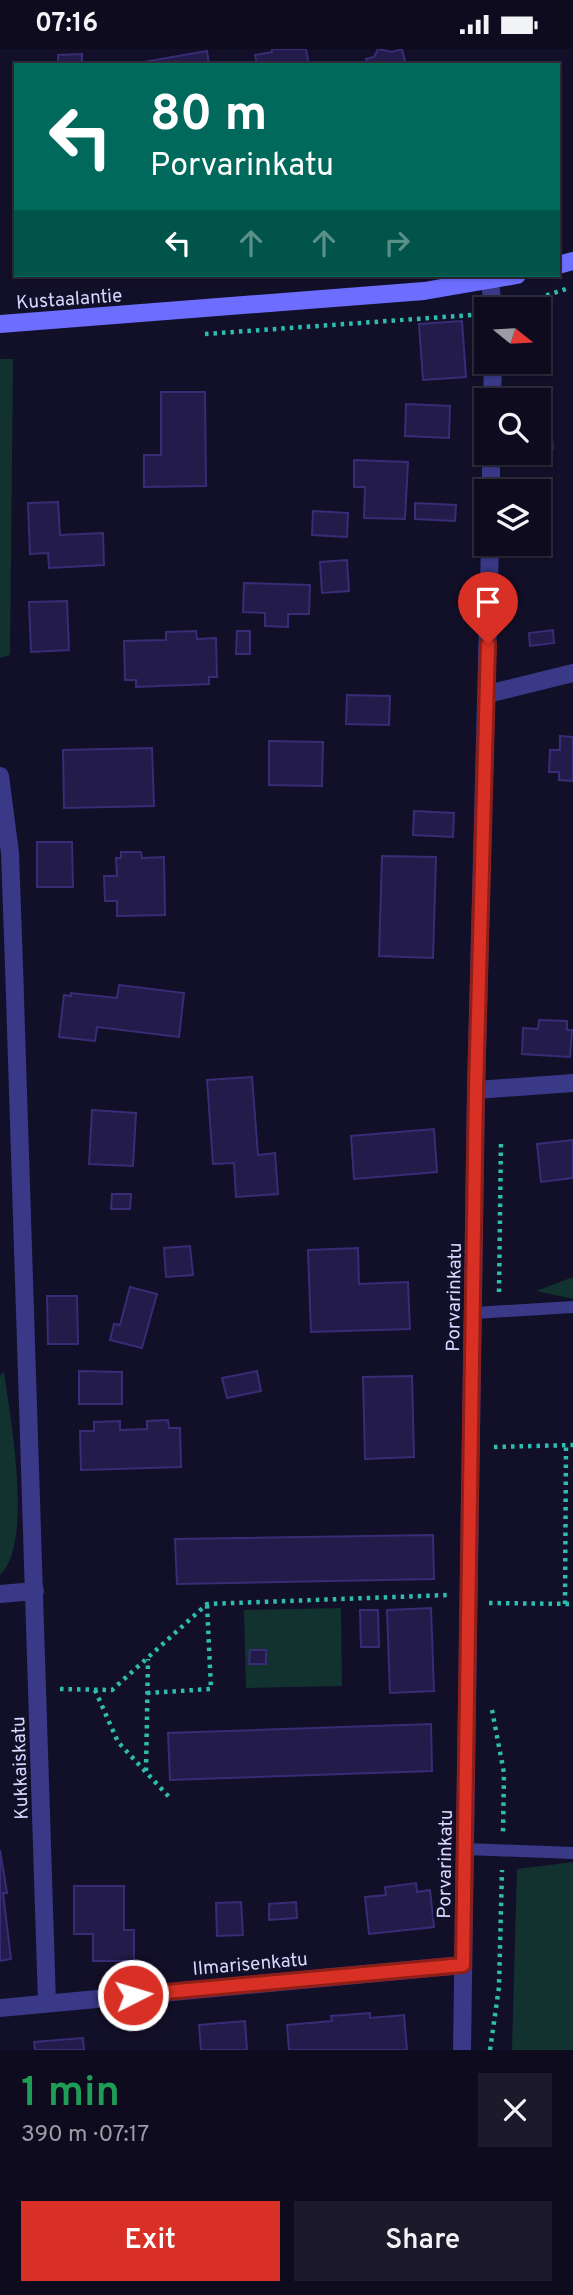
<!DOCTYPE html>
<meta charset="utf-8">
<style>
body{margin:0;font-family:Overpass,sans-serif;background:#1c192b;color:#f1f3f6;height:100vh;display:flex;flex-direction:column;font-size:26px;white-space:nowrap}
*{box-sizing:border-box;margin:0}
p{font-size:23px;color:#9b9ba4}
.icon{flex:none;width:38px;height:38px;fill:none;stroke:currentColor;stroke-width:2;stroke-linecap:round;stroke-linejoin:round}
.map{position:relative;height:2001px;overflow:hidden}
.sheet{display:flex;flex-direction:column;background:#0e0b1e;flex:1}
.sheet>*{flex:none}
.guide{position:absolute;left:14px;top:14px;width:546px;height:214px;border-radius:0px;box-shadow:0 2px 5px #0004,0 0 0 2px #2e2b3c;background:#00695c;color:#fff;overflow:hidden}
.needle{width:46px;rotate:108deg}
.controls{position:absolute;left:474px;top:248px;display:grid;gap:14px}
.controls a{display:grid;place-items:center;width:77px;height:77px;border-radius:0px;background:#0e0b1e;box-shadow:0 2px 5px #0004,0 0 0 2px #2e2b3c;font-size:35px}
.pin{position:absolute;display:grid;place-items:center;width:60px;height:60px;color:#fff;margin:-72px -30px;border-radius:50% 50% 50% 0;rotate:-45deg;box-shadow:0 0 7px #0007}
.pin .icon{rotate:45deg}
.me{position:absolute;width:77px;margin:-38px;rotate:85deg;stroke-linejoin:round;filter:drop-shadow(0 0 5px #0008)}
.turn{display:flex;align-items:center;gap:24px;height:147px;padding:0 21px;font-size:32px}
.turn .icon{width:91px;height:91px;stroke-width:2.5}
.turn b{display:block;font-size:49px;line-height:60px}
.lanes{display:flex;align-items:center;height:66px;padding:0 21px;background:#0003;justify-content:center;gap:35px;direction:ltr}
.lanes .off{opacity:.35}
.round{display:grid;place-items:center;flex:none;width:74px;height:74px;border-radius:0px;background:#1c192b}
.head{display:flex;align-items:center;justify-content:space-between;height:119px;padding:0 21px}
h1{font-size:42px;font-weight:600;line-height:52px;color:#1e9e55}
.primary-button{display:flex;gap:14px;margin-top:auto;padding:14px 21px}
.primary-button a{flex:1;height:80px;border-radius:0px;background:#d93025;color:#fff;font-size:28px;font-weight:600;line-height:80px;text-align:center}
.primary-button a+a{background:#1c192b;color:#f1f3f6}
.status{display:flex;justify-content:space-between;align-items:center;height:49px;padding:0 35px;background:#0e0b1e;direction:ltr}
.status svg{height:19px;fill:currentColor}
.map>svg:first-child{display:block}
.green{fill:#123230}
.building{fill:#231b49;stroke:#382c76;stroke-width:2}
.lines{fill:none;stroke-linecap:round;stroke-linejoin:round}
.path{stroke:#2dbcae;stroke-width:4.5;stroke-dasharray:3.5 5;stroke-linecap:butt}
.service{stroke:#393988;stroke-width:12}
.minor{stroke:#393988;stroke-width:18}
.tertiary{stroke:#393988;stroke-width:18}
.secondary{stroke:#6d6eff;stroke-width:18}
.route-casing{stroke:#8d1f18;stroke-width:18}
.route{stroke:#d93025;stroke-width:12}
.labels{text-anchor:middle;stroke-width:7;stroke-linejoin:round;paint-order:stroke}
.street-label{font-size:19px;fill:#d9d6ff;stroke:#120f28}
</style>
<div class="status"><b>07:16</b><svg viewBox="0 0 49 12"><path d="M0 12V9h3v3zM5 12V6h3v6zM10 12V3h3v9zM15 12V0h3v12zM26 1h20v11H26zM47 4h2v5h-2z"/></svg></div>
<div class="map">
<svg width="573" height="2001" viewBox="0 0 573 2001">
<rect width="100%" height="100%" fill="#120f28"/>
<g class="green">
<path d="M0 310H13L10 606 0 609Z"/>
<path d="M573 1228V1250L536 1242Z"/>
<path d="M4 1323C10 1367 34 1495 0 1526V1326Z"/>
<path d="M341 1559 342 1637 246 1639 244 1561Z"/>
<path d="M573 1813V2001H512L517 1820Z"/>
</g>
<g class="building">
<path d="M272 0H306L309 16H257L255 6 272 3Z"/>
<path d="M378 0 392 3 402 0 406 16H368L366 10 374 8Z"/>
<path d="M207 2 209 16H132V15Z"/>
<path d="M82 5V16H58V6Z"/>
<path d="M462 272 466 328 423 331 419 275Z"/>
<path d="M161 343H205L206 437 144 438V406H161Z"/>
<path d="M406 355 450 357 449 389 405 387Z"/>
<path d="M549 359 553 400 539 402V360Z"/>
<path d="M354 411 408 413 405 470 364 469 365 438H354Z"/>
<path d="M58 453 60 486 103 484 104 516 49 519 48 504 30 505 28 454Z"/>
<path d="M415 454 456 456 455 472 415 470Z"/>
<path d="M313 462 348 464 347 488 312 486Z"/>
<path d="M347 511 349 542 322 544 320 513Z"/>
<path d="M244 534 310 536 309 565H288V578L265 577V564L243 563Z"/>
<path d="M67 552 69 601 31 603 29 553Z"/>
<path d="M553 581 554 594 530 597 529 584Z"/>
<path d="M196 582 197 590 216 589 217 628H209V635L136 638V631H125L124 592 166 591V583Z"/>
<path d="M237 582H250V605H236Z"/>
<path d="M347 646 390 647 389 676 346 675Z"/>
<path d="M560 687 573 688V732L559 731V723H549L550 701H560Z"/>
<path d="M269 692 323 693 322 737 269 736Z"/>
<path d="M152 699 154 757 64 759 63 701Z"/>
<path d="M414 762 454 764 453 788 413 786Z"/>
<path d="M37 793H72L73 838H37Z"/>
<path d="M121 803H141L142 809 164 808 165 866 117 867V852H105L104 827H117L116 809H121Z"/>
<path d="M382 807 436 808 433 909 379 907Z"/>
<path d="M119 936 184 944 179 988 97 978 95 992 59 988 64 946 71 947V944L117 949Z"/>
<path d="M539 971 567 972V981H572L570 1008 522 1005 523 979 538 980Z"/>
<path d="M252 1028 258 1106 275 1104 278 1145 236 1148 234 1114 213 1115 207 1031Z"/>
<path d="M92 1061 136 1064 133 1117 89 1115Z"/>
<path d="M434 1080 437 1123 354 1130 351 1087Z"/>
<path d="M573 1091V1129L541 1133 537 1095Z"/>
<path d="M112 1145H131L130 1160H111Z"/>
<path d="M190 1197 193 1226 166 1228 164 1199Z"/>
<path d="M358 1199 359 1235 408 1233 410 1280 311 1283 308 1201Z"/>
<path d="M130 1238 157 1245 142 1299 110 1291 114 1275 120 1276Z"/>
<path d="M47 1247H77L78 1295H48Z"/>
<path d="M79 1322 122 1323V1355H79Z"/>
<path d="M257 1322 261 1342 227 1349 222 1329Z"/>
<path d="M412 1327 414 1408 365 1410 363 1328Z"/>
<path d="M168 1371 169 1379H180L181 1418 81 1421 80 1382H94V1373L120 1372V1381L147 1380V1372Z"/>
<path d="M433 1486 434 1530 177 1535 175 1490Z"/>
<path d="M431 1559 434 1642 390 1644 387 1561Z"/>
<path d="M360 1561H378L379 1598H361Z"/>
<path d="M250 1601H266V1615H249Z"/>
<path d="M431 1675 432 1722 170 1731 168 1684Z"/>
<path d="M0 1801 7 1844H3L11 1910 0 1912Z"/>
<path d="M416 1834 417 1843 430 1841 434 1878 369 1885 365 1848 386 1846 385 1838Z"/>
<path d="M74 1837H124V1881H134V1912H93V1885H74Z"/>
<path d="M241 1853 243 1886 217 1887 216 1854Z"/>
<path d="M296 1853 297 1869 269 1871V1855Z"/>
<path d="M370 1964V1969L404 1966 407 2001H289L287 1976 332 1972 331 1967Z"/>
<path d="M245 1972 247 2001H201L199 1976Z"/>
<path d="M83 1989 84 2001H35L34 1993Z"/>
</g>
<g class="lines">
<g class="path">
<path d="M514 257 566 240"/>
<path d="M205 285 472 266"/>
<path d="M499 1243 501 1091"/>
<path d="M494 1398 573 1396"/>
<path d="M489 1554 573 1555"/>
<path d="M565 1555 566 1396"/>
<path d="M60 1640 112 1641 207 1555 448 1546"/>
<path d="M95 1641 118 1693 170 1749"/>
<path d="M147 1644 211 1640 207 1555"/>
<path d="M492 1661 504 1724 503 1784"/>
<path d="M146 1722 148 1610"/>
<path d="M490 2001 499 1938 502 1821"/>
</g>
<g class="service">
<path d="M474 1264 573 1258"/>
<path d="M466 1800 573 1804"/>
</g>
<g class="minor">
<path d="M488 645 573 624"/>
<path d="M0 727 10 804 14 917 47 1954"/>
<path d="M476 1041 573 1034"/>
<path d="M0 1545 35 1542"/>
<path d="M0 1959 463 1916"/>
</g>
<g class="tertiary">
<path d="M490 231 493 261"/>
<path d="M492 352 493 313"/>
<path d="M491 443V404"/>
<path d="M462 2001 476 1041 490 495"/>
</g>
<g class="secondary">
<path d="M558 216 573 212"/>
<path d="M0 275 424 242 517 226"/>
</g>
</g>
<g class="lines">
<g class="route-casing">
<path id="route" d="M133 1946 463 1916 476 1041 488 595"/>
</g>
<use href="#route" class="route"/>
</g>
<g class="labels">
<g class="street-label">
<text transform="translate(69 249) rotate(-4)" y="7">Kustaalantie</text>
<text transform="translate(453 1248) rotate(-89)" y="7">Porvarinkatu</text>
<text transform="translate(19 1719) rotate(-92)" y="7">Kukkaiskatu</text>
<text transform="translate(444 1815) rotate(-89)" y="7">Porvarinkatu</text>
<text transform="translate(250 1914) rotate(-5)" y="7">Ilmarisenkatu</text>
</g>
</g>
</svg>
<div class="controls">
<a><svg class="needle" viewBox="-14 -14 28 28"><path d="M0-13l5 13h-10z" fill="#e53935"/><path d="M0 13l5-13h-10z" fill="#9b9ba4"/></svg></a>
<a><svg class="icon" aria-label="search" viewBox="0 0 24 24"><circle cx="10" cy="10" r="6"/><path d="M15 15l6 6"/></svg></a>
<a><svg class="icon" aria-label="layers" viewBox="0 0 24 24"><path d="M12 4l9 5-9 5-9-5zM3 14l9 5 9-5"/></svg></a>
</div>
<div class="pin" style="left:488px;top:595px;background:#d93025"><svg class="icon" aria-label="arrive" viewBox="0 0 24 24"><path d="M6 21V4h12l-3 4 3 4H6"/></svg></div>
<svg class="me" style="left:133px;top:1946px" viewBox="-20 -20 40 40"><circle r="17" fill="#d93025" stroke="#fff" stroke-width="3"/><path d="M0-11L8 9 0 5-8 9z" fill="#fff"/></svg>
<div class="guide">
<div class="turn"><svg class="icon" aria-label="left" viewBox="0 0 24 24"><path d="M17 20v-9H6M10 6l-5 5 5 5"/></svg><div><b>80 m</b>Porvarinkatu</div></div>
<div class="lanes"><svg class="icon" aria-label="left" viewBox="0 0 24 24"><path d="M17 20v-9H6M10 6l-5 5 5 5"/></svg><svg class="icon off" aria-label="ahead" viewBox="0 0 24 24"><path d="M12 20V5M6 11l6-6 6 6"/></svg><svg class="icon off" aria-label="ahead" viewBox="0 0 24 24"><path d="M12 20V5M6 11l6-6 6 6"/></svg><svg class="icon off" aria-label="right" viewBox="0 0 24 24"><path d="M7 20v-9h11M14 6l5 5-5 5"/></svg></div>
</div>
</div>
<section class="sheet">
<div class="head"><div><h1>1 min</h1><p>390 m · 07:17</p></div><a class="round"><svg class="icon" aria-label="close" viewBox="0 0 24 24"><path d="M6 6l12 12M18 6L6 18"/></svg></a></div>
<div class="primary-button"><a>Exit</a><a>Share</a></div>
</section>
